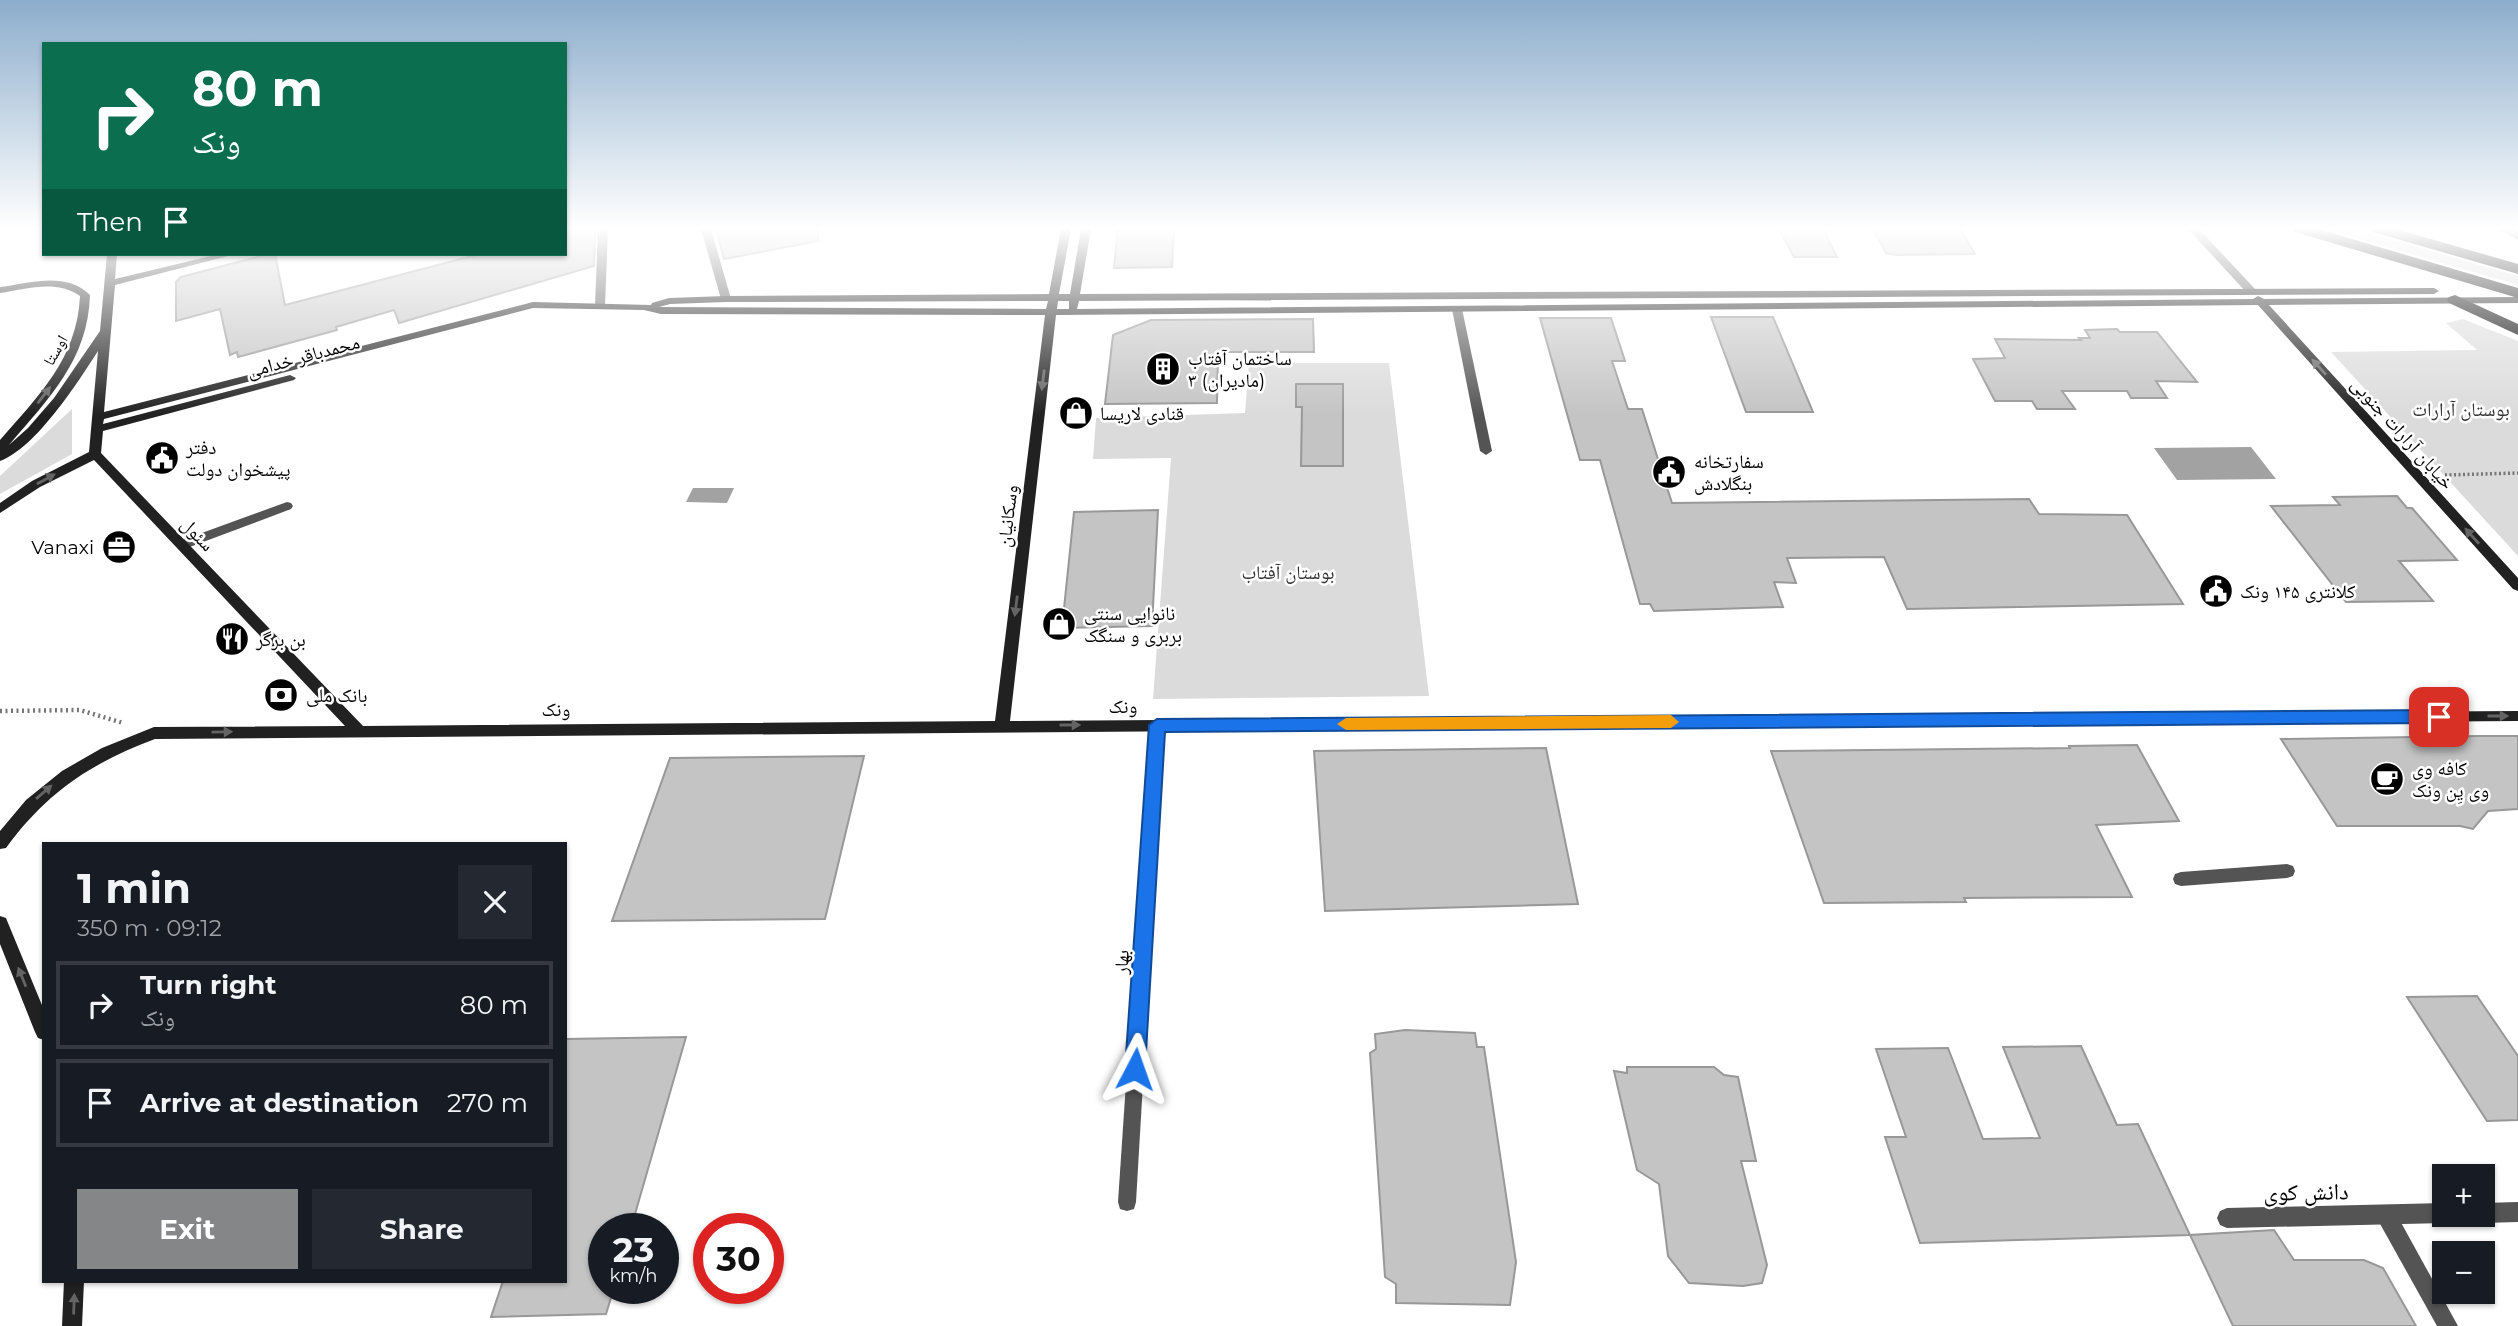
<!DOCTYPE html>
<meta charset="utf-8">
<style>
body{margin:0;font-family:Montserrat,"Noto Naskh Arabic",sans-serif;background:#242831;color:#f1f3f6;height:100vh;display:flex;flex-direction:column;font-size:26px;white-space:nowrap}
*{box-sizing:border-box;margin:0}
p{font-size:23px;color:#9ea1a6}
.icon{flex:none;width:38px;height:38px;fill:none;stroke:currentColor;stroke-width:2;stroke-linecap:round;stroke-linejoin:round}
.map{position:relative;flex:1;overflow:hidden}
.sheet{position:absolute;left:42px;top:842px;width:525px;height:441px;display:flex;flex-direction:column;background:#171b24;border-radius:0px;box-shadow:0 2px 5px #0004}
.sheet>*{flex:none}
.banner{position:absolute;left:42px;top:42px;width:525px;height:214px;border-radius:0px;box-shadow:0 2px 5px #0004;background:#0b6e4f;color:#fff;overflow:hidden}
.fabs{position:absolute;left:2432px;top:1164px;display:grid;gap:14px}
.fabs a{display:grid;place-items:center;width:63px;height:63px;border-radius:0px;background:#171b24;box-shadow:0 2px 5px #0004;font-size:35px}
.speed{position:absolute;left:588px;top:1213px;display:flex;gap:14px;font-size:35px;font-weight:700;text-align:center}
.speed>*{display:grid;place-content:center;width:91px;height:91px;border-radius:50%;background:#171b24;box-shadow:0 2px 5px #0004;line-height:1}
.speed small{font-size:18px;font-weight:400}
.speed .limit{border:10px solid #d22;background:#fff;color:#111}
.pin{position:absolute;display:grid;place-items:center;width:60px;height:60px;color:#fff;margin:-30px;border-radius:14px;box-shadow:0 4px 10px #0006}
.me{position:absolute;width:77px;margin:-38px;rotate:4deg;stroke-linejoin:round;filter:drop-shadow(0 0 5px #0008)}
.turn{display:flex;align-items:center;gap:24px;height:147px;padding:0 35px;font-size:32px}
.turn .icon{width:91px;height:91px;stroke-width:2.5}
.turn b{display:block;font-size:49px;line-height:60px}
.then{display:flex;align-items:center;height:66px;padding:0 35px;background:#0003;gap:14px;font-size:26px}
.round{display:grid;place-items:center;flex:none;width:74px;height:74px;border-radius:0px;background:#242831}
.headline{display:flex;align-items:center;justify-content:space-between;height:119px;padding:0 35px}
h1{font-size:42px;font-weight:700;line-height:52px}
.button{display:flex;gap:14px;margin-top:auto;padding:14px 35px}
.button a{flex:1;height:80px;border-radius:0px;background:#858687;color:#fff;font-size:28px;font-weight:700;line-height:80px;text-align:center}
.button a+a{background:#242831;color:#f1f3f6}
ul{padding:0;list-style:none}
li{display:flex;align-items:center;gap:21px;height:88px;margin:0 14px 10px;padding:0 21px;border:4px solid #363941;border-radius:0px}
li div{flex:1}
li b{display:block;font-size:26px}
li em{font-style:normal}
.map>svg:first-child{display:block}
.green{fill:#dbdbdb}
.water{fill:#a2a2a2}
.building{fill:#c4c4c4;stroke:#989898;stroke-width:2}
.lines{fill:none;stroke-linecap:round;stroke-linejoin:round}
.path-far1{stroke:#767676;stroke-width:3.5;stroke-dasharray:2 2.5;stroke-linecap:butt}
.path{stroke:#767676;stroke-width:4.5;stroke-dasharray:2 3.5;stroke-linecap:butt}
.lane{fill:#545454;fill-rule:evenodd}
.street{fill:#545454;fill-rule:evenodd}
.secondary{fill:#212121;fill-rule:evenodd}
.highway{fill:#000;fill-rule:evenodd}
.oneway{fill:#646464}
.route{fill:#1a73e8;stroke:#114b97;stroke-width:2}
.slow{fill:#f59e0b}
.labels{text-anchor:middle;stroke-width:5;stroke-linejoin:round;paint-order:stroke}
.far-street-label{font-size:16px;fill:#000;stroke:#fff}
.street-label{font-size:19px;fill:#000;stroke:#fff}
.poi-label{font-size:19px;fill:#000;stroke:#fff;text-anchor:start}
.park-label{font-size:19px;fill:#323232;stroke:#fff}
.near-street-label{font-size:23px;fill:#000;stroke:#fff}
</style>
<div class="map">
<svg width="2518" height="1326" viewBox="0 0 2518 1326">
<rect width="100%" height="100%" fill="#fff"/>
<g class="green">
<path d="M2325 229H2353L2518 276V285Z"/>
<path d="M2463 319 2518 341V556L2331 352 2477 350 2446 323Z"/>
<path d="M1249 363H1389L1429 696 1153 699 1171 458 1093 459 1096 418 1245 413Z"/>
<path d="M72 409V454L0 494V476Z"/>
</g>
<g class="water">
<path d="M2251 447 2276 479 2177 480 2154 448Z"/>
<path d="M693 488H734L727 503 686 502Z"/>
</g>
<g class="building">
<path d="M565 229H595L594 266 399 323 394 310 336 327 337 330 238 357 237 352 230 355 220 309 176 321V282L181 277 269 254H275L285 305 480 254H565Z"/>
<path d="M716 229H817L819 241 724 259Z"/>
<path d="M1118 229H1174L1172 267 1114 268Z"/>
<path d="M1779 229H1823L1837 257H1794Z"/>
<path d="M1873 229H1960L1975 254 1896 255 1886 253Z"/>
<path d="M1711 317H1773L1813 412H1746Z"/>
<path d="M1540 318H1611L1625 361H1612L1628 409H1642L1672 503 2029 499 2039 514 2127 515 2183 604 1907 609 1884 557 1787 558 1796 583 1774 582 1783 607 1654 611 1650 604H1640L1600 460H1580Z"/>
<path d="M1313 319 1314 352H1218L1217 403 1105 404 1113 335 1151 320Z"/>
<path d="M2117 329 2120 332H2157L2197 382 2156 381 2167 398H2131L2127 391H2062L2075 409H2037L2032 401H1995L1973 359 2005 358 1995 339 2081 340 2079 338H2090L2085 330Z"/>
<path d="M1296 384H1343V466H1301L1302 407H1296Z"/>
<path d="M2397 496 2407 508H2412L2457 560 2399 561 2433 601 2346 602 2271 506 2340 505 2333 497Z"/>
<path d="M1158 510 1152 626 1062 628 1074 512Z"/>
<path d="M2480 736H2518V809L2488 811 2473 829 2460 826H2337L2281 739Z"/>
<path d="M2137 745 2179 821 2096 825 2132 897 1964 898 1966 902 1824 903 1771 751 2070 748 2069 746Z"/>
<path d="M1546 748 1578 904 1325 911 1314 751Z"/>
<path d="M864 756 825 919 612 921 670 758Z"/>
<path d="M2477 996 2518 1056V1120L2487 1121 2407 997Z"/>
<path d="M1405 1030 1475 1033 1477 1047H1484L1516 1262 1510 1305 1396 1303V1284L1385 1277 1370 1053 1376 1049 1375 1034Z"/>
<path d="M686 1037 631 1228H604V1288H614L606 1314 491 1317 503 1281H565V1039Z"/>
<path d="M2081 1046 2117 1125 2138 1124 2190 1235 1920 1243 1885 1137H1906L1876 1049 1948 1048 1983 1139 2040 1138 2003 1047Z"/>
<path d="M1627 1067H1714L1724 1075 1738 1077 1756 1161H1741L1767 1265 1762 1283 1743 1286 1689 1283 1668 1256 1659 1184 1637 1170 1614 1071 1627 1073Z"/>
<path d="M2274 1230 2294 1260H2364L2383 1268 2416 1326H2233L2190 1235Z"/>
</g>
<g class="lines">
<path class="path-far1" d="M2445 475 2518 473"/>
<path class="path" d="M0 711 80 710 123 723"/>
<g class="lane">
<path d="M287 502 291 503 293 506 291 509 187 548 182 549 176 545 177 542Z"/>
<path d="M2287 864 2293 866 2295 871 2293 876 2287 878 2181 886 2175 884 2173 879 2175 874 2181 872Z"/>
<path d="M2386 1205 2393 1208 2458 1326H2437L2379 1222 2376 1215 2379 1208Z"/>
</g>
<g class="street">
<path d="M598 229H608L605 306 600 309 595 306Z"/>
<path d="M701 229H711L731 299 730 301H722L721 299Z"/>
<path d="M2188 229H2199L2255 289V293H2247Z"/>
<path d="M2498 229H2511L2518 233V240Z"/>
<path d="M1457 306 1462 309 1492 451 1486 455 1480 451 1452 309Z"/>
<path d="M1157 719 1162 721 1164 725 1136 1202 1134 1209 1127 1211 1120 1209 1118 1202 1150 725 1152 721Z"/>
<path d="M2518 1202V1222L2483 1223 2476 1220 2474 1214H2483V1203Z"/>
<path d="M2445 1203V1214H2454L2452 1220 2445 1223 2227 1228 2220 1225 2217 1218 2220 1211 2227 1208Z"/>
</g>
<g class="secondary">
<path d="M1061 229H1071L1059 294H1070L1081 229H1091L1080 294 2434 288 2439 291 2434 294 1079 301 1077 309 2253 299 2258 296 2264 299 2518 297V303L2269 305 2518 578V591L2513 589 2258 305 1056 315 1010 721 2518 711V721L155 739C91 763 47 792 6 848L0 849V831L26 800 62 771 102 748 154 727 345 726 94 460 40 487 0 513V503L32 481 89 452 98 351C78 382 36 448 0 461V440C39 395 77 359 80 296 56 279 26 289 0 293V287C30 283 66 271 90 295 88 360 49 398 9 445L28 428 54 398 100 331 107 254H117L115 279 219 254H236L115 285 104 412 533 302 651 305 652 303 669 298 726 296 1049 294ZM1048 301 1046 309 659 307 670 304 726 302ZM1058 301H1069V309H1057ZM533 308 644 310 661 314 1045 315 995 721 363 726 101 453 103 431 294 380 296 378 290 375 103 424 104 419Z"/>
<path d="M0 916 6 918 8 923 44 1010V1040L38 1038 35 1032 0 944Z"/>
<path d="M64 1281H84L82 1326H62Z"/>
</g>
<g class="highway">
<path d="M2293 229H2318L2518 288V298L2295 232Z"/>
<path d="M2371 229H2396L2518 264V274L2373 232Z"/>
<path d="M2455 295 2518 324V335L2449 303 2447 300 2449 297Z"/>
</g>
</g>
<defs><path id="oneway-solid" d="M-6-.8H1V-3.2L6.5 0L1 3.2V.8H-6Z" transform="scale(1.75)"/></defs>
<g class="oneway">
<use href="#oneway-solid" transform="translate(2319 367) rotate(-132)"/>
<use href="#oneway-solid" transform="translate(1043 380) rotate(97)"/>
<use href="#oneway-solid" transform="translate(44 395) rotate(-52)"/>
<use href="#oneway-solid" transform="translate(46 479) rotate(-29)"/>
<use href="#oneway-solid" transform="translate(2472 536) rotate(-132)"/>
<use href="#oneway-solid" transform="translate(1016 606) rotate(97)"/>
<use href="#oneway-solid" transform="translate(2498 716)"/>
<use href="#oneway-solid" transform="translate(1070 725)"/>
<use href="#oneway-solid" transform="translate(222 732) rotate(-1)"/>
<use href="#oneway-solid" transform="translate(44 792) rotate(-41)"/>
<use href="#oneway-solid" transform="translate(22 977) rotate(-112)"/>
<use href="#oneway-solid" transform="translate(74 1304) rotate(-88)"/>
</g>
<linearGradient id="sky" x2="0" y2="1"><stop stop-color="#8cadcc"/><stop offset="0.55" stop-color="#fff"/><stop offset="1" stop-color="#fff" stop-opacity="0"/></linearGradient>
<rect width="2518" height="415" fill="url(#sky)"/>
<path class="route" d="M2439 710 2447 717 2439 723 1165 732 1145 1069 1142 1076 1135 1079 1128 1076 1125 1069 1149 725 1157 719Z"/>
<path class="slow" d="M1671 715 1679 722 1671 728 1346 730 1337 724 1346 718Z"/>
<defs>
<g id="building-disc" transform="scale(1.75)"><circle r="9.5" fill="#000" stroke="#fff"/><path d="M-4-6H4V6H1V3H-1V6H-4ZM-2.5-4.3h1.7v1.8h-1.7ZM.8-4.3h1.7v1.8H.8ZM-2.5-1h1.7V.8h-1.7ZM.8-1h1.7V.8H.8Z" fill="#fff"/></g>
<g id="shop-disc" transform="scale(1.75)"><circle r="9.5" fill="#000" stroke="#fff"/><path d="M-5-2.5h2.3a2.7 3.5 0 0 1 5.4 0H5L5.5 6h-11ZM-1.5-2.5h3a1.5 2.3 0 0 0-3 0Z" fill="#fff"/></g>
<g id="civic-disc" transform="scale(1.75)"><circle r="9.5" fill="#000" stroke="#fff"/><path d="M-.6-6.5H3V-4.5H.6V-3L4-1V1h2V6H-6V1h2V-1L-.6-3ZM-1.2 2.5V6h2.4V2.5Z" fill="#fff"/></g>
<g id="office-disc" transform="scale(1.75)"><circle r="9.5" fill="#000" stroke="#fff"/><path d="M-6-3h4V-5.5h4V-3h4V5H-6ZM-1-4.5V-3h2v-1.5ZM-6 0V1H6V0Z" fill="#fff"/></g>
<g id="restaurant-disc" transform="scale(1.75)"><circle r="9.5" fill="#000" stroke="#fff"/><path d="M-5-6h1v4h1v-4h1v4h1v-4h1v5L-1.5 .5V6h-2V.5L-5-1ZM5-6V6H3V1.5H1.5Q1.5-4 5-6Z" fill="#fff"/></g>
<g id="bank-disc" transform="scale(1.75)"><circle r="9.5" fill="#000" stroke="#fff"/><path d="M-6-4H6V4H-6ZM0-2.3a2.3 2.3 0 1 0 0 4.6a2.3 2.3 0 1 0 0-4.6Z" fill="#fff"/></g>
<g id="cafe-disc" transform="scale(1.75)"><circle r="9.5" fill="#000" stroke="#fff"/><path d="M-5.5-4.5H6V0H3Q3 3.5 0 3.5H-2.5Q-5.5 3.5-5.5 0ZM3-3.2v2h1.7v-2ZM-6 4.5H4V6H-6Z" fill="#fff"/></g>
</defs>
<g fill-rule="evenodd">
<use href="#building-disc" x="1163" y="369"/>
<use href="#shop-disc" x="1076" y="413"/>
<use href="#civic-disc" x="162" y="458"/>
<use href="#civic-disc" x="1669" y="472"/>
<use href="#office-disc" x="119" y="547"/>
<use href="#civic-disc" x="2216" y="591"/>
<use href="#shop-disc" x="1059" y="624"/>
<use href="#restaurant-disc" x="232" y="639"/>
<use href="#bank-disc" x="281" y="695"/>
<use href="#cafe-disc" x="2387" y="779"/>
</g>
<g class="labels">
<g class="far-street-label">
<text transform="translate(55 350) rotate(-60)" y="6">اوستا</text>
</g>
<g class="street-label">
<text transform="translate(303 356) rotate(-15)" y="7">محمدباقر خدامی</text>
<text transform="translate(2403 433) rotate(48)" y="7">خیابان آرارات جنوبی</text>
<text transform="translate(1007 516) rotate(-83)" y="7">وسکانیان</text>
<text transform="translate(198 534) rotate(46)" y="7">سئول</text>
<text x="1123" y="713">ونک</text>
<text x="556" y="716">ونک</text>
<text transform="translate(1121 962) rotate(-86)" y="7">بهار</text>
</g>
<g class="poi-label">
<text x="1188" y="365">ساختمان آفتاب<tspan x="1188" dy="22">۳ (مادیران)</tspan></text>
<text x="1100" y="420">قنادی لاریسا</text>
<text x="186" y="454">دفتر<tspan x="186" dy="22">پیشخوان دولت</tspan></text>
<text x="1694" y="468">سفارتخانه<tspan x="1694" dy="22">بنگلادش</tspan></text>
<text x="94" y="554" text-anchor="end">Vanaxi</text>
<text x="2240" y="598">کلانتری ۱۴۵ ونک</text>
<text x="1084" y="620">نانوایی سنتی<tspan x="1084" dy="22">بربری و سنگک</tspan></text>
<text x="256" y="646">بن برگر</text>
<text x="306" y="702">بانک ملی</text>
<text x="2412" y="775">کافه وی‌<tspan x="2412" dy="22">وی‌ یِن ونک</tspan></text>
</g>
<g class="park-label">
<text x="2461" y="416">بوستان آرارات</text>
<text x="1288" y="579">بوستان آفتاب</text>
</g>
<g class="near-street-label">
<text transform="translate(2306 1192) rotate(-1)" y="8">دانش کوی</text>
</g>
</g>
</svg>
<div class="fabs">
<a>+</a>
<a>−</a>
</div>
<div class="speed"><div>23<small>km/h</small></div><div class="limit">30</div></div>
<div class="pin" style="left:2439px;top:717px;background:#d93025"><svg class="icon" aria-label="arrive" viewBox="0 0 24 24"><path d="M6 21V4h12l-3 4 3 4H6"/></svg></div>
<svg class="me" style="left:1135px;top:1069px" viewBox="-20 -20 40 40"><path d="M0-17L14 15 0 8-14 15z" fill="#1a73e8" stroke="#fff" stroke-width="4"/></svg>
<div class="banner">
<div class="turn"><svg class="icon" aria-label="right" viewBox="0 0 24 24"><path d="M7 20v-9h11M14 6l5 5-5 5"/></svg><div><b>80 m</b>ونک</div></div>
<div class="then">Then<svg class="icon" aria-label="arrive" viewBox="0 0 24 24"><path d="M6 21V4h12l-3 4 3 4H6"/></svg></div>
</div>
<section class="sheet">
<div class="headline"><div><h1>1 min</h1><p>350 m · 09:12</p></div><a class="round"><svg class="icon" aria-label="close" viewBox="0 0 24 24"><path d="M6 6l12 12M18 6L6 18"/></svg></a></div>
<ul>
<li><svg class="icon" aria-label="right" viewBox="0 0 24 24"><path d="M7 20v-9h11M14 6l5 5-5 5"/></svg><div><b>Turn right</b><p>ونک</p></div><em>80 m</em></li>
<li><svg class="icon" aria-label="arrive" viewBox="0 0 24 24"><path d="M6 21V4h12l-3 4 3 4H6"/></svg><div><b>Arrive at destination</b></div><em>270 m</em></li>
</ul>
<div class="button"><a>Exit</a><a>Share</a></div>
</section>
</div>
